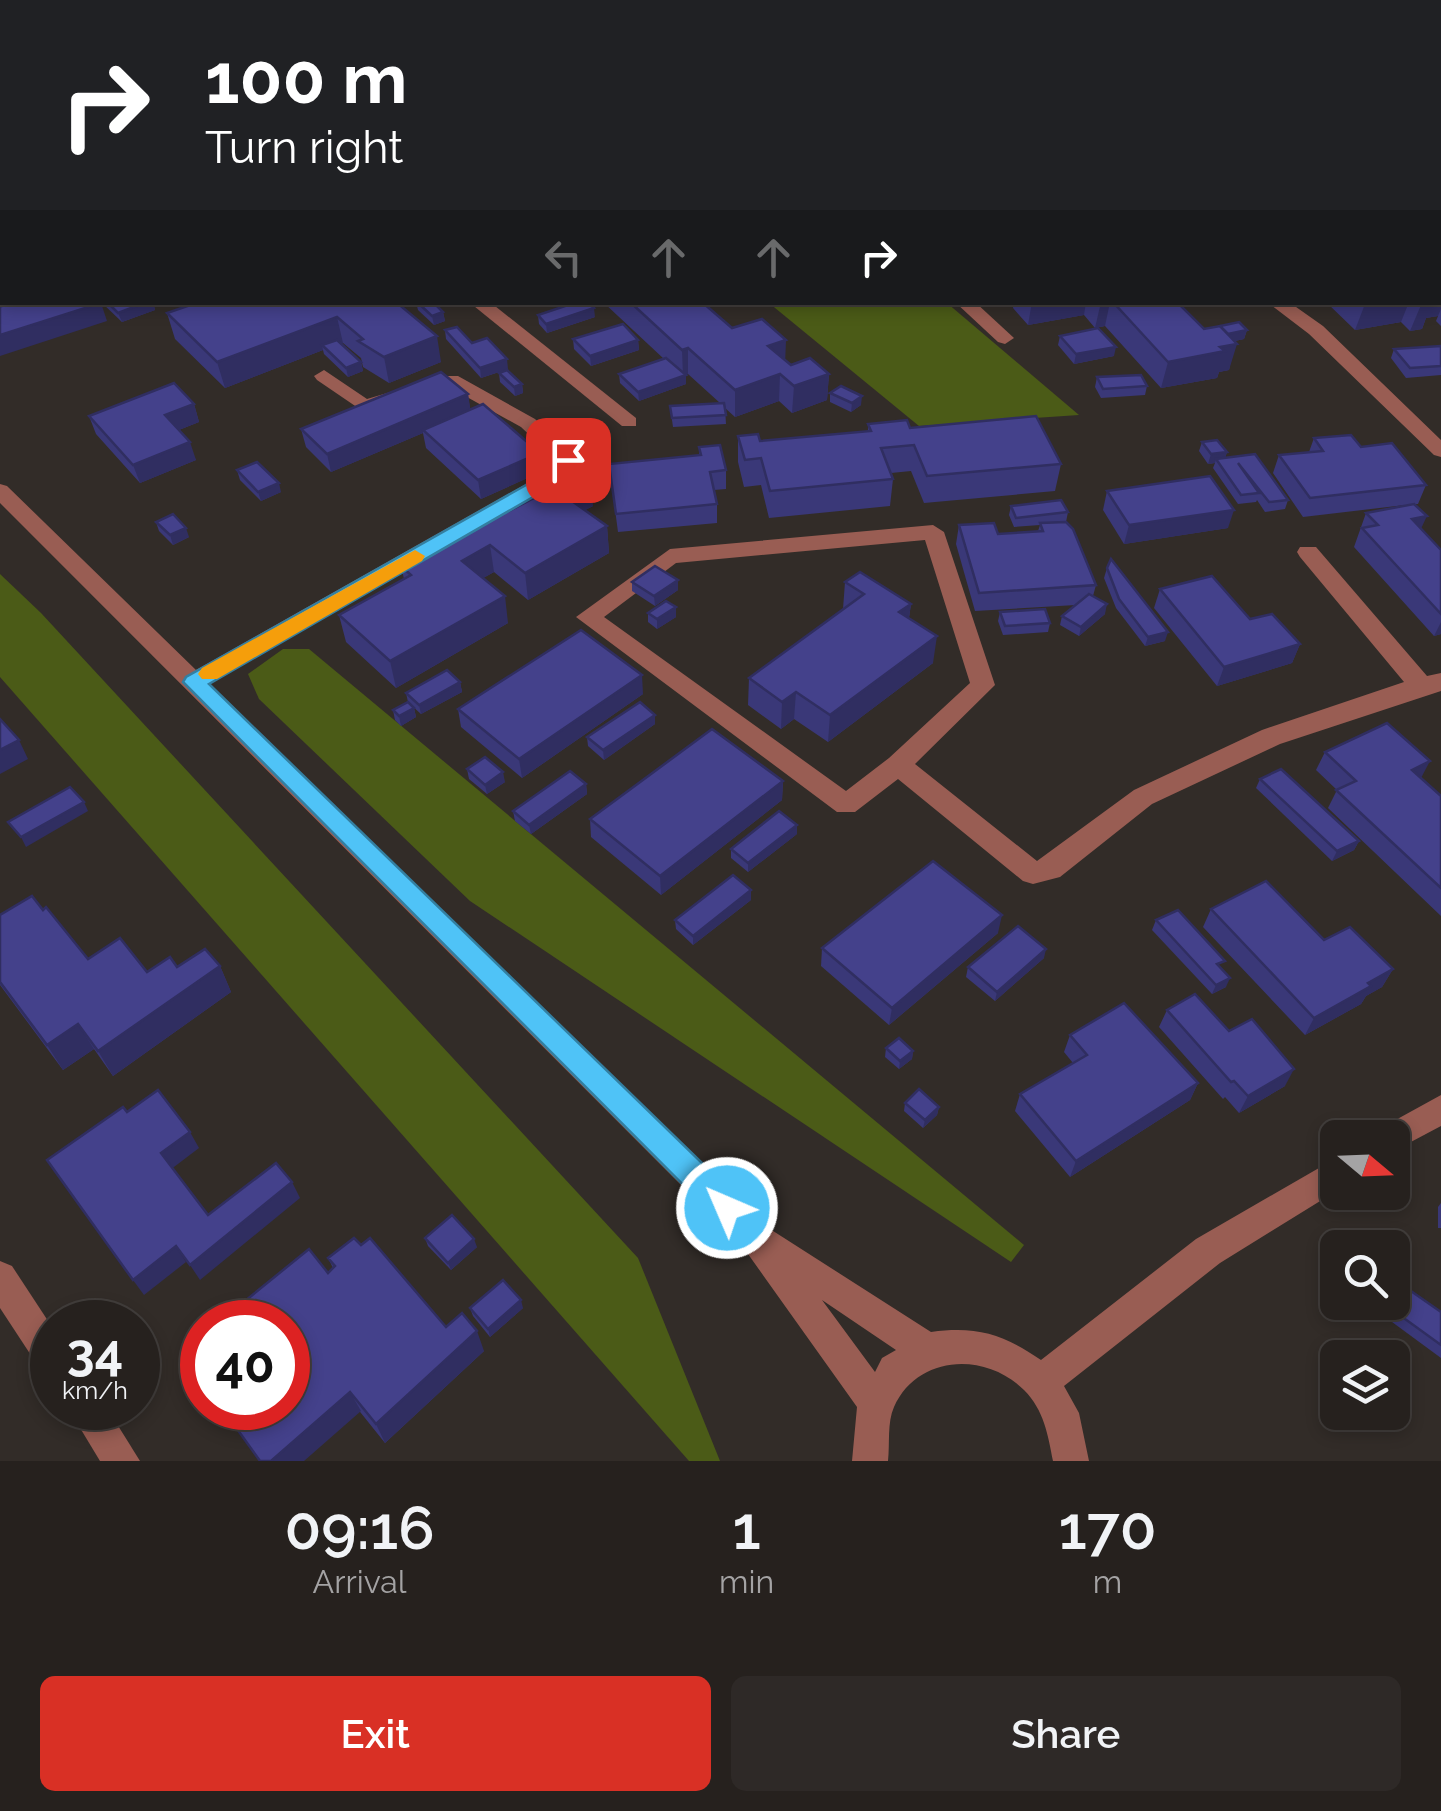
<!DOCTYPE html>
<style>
body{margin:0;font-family:Raleway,sans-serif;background:#2e2927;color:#f1f3f6;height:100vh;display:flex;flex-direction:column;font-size:38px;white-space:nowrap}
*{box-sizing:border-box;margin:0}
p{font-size:32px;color:#a4a3a4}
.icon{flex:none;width:55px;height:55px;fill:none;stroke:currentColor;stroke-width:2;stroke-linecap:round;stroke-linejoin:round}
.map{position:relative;height:1461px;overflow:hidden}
.details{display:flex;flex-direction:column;background:#26211e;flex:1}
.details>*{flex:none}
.hud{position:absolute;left:0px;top:0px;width:1442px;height:305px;box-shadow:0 5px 15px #0003,0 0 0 2px #423e3c;background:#202124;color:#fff;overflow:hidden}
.needle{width:65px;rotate:109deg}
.tools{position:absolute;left:1320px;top:1120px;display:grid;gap:20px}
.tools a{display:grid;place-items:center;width:90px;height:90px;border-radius:15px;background:#26211e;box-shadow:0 5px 15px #0003,0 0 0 2px #423e3c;font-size:50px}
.speed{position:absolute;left:30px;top:1300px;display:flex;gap:20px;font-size:50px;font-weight:700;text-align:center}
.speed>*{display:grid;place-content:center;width:130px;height:130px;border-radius:50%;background:#26211e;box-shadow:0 5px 15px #0003,0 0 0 2px #423e3c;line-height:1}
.speed small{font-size:25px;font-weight:400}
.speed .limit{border:15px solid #d22;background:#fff;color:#111}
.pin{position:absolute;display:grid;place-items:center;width:85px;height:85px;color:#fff;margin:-42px;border-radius:20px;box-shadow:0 5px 15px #0006}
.me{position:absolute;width:110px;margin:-55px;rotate:315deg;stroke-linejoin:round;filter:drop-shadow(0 0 8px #0008)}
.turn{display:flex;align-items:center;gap:35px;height:210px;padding:0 40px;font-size:45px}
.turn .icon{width:130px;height:130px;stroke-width:2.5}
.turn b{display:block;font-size:70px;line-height:85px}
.lanes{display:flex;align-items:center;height:95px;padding:0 40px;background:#0003;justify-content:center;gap:50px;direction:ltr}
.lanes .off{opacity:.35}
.eta{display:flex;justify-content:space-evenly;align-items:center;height:170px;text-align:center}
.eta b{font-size:60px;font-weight:600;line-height:70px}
.action{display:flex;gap:20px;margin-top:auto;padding:20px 40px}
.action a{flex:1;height:115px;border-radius:15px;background:#d93025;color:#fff;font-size:40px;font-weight:600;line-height:115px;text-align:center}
.action a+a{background:#2e2927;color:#f1f3f6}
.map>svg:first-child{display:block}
.green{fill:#4b5b17}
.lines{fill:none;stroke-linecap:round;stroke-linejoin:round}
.minor{fill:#995d53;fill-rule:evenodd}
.wall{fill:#3a3878}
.shaded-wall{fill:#302e61}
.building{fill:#44418b;stroke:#302e61;stroke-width:2.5}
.route{fill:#4fc3f7;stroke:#337fa1;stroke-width:2.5}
.slow{fill:#f59e0b}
</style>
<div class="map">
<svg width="1441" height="1461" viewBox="0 0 1441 1461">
<rect width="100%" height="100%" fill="#322c28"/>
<g class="green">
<path d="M19 0H502L20 2Z"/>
<path d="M769 303H947L1079 415 919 426Z"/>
<path d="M0 574 41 613 638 1258 720 1461H689L0 677Z"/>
<path d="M283 649H309L1024 1245 1011 1262 470 901 259 699 248 674Z"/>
</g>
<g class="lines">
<g class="minor">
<rect x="1440" y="113" width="1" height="10"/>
<path d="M0 192 2 193V204L0 203Z"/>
<path d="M469 302H490L636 418V426H622Z"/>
<path d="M955 302H975L1014 338 1005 344 998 342Z"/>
<path d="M1267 302H1289L1323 326 1441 440V457L1434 455 1309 334Z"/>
<path d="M324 370 367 399 444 376H458L535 419 578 460 540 494 210 684 770 1229 931 1332C977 1326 1003 1334 1041 1360L1196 1239 1338 1157V1190L1220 1263 1064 1386 1079 1413 1089 1461H1053C1048 1435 1044 1410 1024 1390 985 1351 917 1355 894 1407 887 1422 890 1444 888 1461H852L857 1407 743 1247 0 503V484L7 486 196 670 526 484 556 460 521 427 449 387 364 412 317 380 314 376ZM822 1300 896 1350 882 1358 875 1372Z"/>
<path d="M933 525 944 532 995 685 915 764 1037 861 1134 790 1262 730 1404 682 1300 557 1297 552 1300 547H1316L1427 676 1441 673V691L1280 744 1152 804 1060 877 1033 884 1023 881 898 779 855 812H837L576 617 670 549ZM925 540 970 683 889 758 846 791 604 617 676 563Z"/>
<path d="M1441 1095V1126L1392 1152V1138H1376L1381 1128Z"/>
<path d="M0 1261 12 1266 52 1327V1374L40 1369 0 1308Z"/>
<path d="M68 1408H107L140 1461H100Z"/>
</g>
</g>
<g class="wall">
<path d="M1133 0H1228L1212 2H1136Z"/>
<path d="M1229 0H1322L1323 1V2H1262L1255 0 1254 2H1234Z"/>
<path d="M1441 243V326L1436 321 1438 316 1426 318 1422 329 1410 331 1401 322 1355 330 1326 302H1440Z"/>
<path d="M101 302H153L155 310 122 322Z"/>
<path d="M396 302 441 362 389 383 363 367 361 358 343 343 341 344 361 362 363 371 348 377 324 354 323 350 225 388 175 339 167 313Z"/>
<path d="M416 302 443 312 445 321 434 325 418 310Z"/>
<path d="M603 302H710V309L732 328 791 365 829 374 827 400 792 413 779 401 735 417 725 408 726 424 673 427 670 406 720 403 688 374 686 375V384L639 401 620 383 619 374 664 359Z"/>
<path d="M1014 302H1177L1204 329 1247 330 1244 339 1235 341 1229 370 1219 372 1217 378 1161 388 1105 326 1095 328 1084 315 1028 325 1013 308Z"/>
<path d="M538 315 595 317 547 333 539 324Z"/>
<path d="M445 330 472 343 508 369 481 378 446 339Z"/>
<path d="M1060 336 1114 356 1074 364 1058 345Z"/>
<path d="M573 339 638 340 639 350 591 366 574 349Z"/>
<path d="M1441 346V375L1406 378 1391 358 1394 349Z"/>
<path d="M499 373 522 384 523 393 515 396 500 382Z"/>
<path d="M1097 377 1147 386 1145 395 1101 398 1095 387Z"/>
<path d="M830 393 861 405 851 412 830 402Z"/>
<path d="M468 394 470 410 543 471 481 499 426 448 423 433 331 472 306 447 301 429Z"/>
<path d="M194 404 199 422 179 430 196 460 140 483 96 434 89 416Z"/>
<path d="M868 424 910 428 1061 464 1055 491 924 503 911 471 891 473 893 479 890 506 769 518 761 485 744 487 738 462V436L760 441 868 432Z"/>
<path d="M1314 438 1361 447 1426 485 1418 504H1415L1421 529 1441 550V634L1434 636 1354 547 1366 513 1405 505 1303 517 1273 473 1279 455 1309 452Z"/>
<path d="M1202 442 1227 452 1225 458 1288 500 1285 509 1265 512 1257 500 1256 502 1238 504 1213 468 1215 463 1208 464 1199 451Z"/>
<path d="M699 447 726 470V489L714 490 717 504V523L618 532 609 464 699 455Z"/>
<path d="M237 470 281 492 261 501 240 480Z"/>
<path d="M534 477 593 506 585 510 607 526 609 553 528 600 494 572 483 578 508 623 396 688 346 642 339 615 404 579 401 566 433 549 431 542 475 529 536 497Z"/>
<path d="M1107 491 1228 528 1124 544 1103 510Z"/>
<path d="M1011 506 1068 512 1066 522 1096 585 1093 596 1105 614 1079 636 1060 625 1062 616 1076 605 975 611 956 544 959 525 998 534 1038 531 1040 525 1014 527 1009 515Z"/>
<path d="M156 522 189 537 173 545 159 531Z"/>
<path d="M1107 568 1165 641 1145 646 1116 608 1104 578Z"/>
<path d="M678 580V590L655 606 632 591V582Z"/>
<path d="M845 582 911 604 909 618 933 663 828 742 794 719 781 729 748 705 749 678 843 609Z"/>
<path d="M1160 589 1250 619 1300 644 1292 663 1217 686 1154 608Z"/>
<path d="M1000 612 1050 623 1048 632 1003 635 998 621Z"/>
<path d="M648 613 676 617 657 629 648 622Z"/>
<path d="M460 682 462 692 421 714 411 705 414 708 416 717 401 726 395 720 393 710 408 702 406 693Z"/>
<path d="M643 694 522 778 461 727 458 709Z"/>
<path d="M655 715V724L604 760 588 746 587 737Z"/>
<path d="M1325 752 1421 778 1441 796V916L1328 808 1337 790 1316 770Z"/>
<path d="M467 769 505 782 487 794 469 779Z"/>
<path d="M1260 779 1359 841 1354 850 1332 861 1256 788Z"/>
<path d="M783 781 782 800 661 895 591 837 590 819Z"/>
<path d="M586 784 587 794 531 834 515 821 513 811Z"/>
<path d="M797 834 748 872 731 858V849Z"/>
<path d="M751 900 693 945 676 929 675 920Z"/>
<path d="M1211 909 1324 940 1393 969 1382 987 1366 996 1361 1004 1305 1035 1203 927Z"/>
<path d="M0 915 88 959 147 972 177 967 220 966 231 992 113 1076 94 1049 63 1070 0 985Z"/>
<path d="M1156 920 1222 969 1226 987 1212 994 1152 930Z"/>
<path d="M998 933 889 1025 821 966 822 948Z"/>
<path d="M1044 958 995 1001 966 977 968 967Z"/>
<path d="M1167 1010 1229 1031 1285 1086 1239 1113 1225 1097 1223 1099 1159 1027Z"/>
<path d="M1070 1035 1198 1083 1190 1100 1070 1177 1015 1111 1020 1094 1073 1063 1064 1052Z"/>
<path d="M886 1048 913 1051 912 1059 899 1069 885 1057Z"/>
<path d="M905 1103 939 1107 937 1115 923 1128 904 1111Z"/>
<path d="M1441 1203V1228H1438V1207Z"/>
<path d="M425 1238 477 1247 451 1270 428 1246Z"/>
<path d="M328 1258 484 1351 385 1443 288 1322H258L245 1301 328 1273 333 1268Z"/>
<path d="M1408 1289 1441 1312V1358L1388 1319 1401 1296Z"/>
<path d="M470 1308H523L490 1337 473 1316Z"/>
</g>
<g class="shaded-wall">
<path d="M1151 0H1228L1212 2H1150Z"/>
<rect x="0" y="16" width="2" height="17"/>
<rect x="0" y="71" width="2" height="17"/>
<path d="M0 110H2V127L0 128Z"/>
<path d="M2 154V172H0V155Z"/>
<path d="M2 235V255L0 256V236Z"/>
<path d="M1440 291 1441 309 1438 316 1426 318 1422 329 1410 331 1421 305 1419 302H1440Z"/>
<path d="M147 302H153L155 310 122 322 118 313Z"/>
<path d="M1032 302H1086L1084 315 1028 325Z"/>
<path d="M1101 302H1110L1105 326 1095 328Z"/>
<path d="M1376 302H1409L1401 322 1355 330 1365 304Z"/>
<path d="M101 303 107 321 0 356V335Z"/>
<path d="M594 308 595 317 547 333 546 324Z"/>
<path d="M443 312 445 321 434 325 432 316Z"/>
<path d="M337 317 343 343 326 349 322 345 323 350 225 388 217 362Z"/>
<path d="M1247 330 1244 339 1225 343 1228 334Z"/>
<path d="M437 336 441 362 389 383 384 357Z"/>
<path d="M638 340 639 350 591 366 590 356Z"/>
<path d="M786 340 785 366 768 346Z"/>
<path d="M1237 344 1229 370 1219 372 1217 378 1161 388 1168 362 1220 347Z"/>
<path d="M1116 347 1114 356 1074 364 1076 354Z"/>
<path d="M688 348V374L683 376 682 350Z"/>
<path d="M507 359 508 369 481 378 480 368Z"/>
<path d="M361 362 363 371 348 377 346 368Z"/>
<path d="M780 374 779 401 735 417V390Z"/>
<path d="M829 374 827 400 792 413 794 386Z"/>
<path d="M686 375V384L639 401 638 392Z"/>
<path d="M522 384 523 393 515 396 514 387Z"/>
<path d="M468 394 471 413 423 430V433L331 472 327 454Z"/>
<path d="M862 396 861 405 851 412 852 403Z"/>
<path d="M194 404 199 422 171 433 165 415Z"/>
<path d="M190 442 196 460 140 483 133 465Z"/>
<path d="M1227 452 1224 462 1216 459 1215 463 1208 464 1211 454Z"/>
<path d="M540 453 543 471 481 499 478 480Z"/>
<path d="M591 479 593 506 565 521 562 494Z"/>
<path d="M279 483 281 492 261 501 258 492Z"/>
<path d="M1234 510 1228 528 1124 544 1129 525Z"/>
<path d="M1427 516 1418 535 1412 519Z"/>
<path d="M607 526 609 553 528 600 525 573Z"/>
<path d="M186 528 189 537 173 545 170 535Z"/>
<path d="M490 545 494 572 466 588 462 561Z"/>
<path d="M678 580V590L655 606 654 596Z"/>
<path d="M505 596 508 623 396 688 390 661Z"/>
<path d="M911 604 907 631 899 612Z"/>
<path d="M1107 604 1105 614 1079 636 1081 627Z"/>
<path d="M676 607V617L657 629V619Z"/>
<path d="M1441 622V634L1434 636Z"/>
<path d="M1168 632 1165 641 1145 646 1148 637Z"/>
<path d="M937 636 933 663 828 742 830 715Z"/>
<path d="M1300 644 1292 663 1217 686 1224 667Z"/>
<path d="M642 675 643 694 522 778 519 759Z"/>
<path d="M460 682 462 692 421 714 419 705Z"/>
<path d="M796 692 794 719 781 729 782 702Z"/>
<path d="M414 708 416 717 401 726 399 716Z"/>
<path d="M655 715V724L604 760 603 750Z"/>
<path d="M19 740 28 759 0 774V750Z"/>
<path d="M1430 761 1420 780 1412 770Z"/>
<path d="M503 772 505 782 487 794 485 785Z"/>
<path d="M783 781 782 800 661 895 660 876Z"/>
<path d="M586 784 587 794 531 834 529 825Z"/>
<path d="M84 802 88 811 26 847 21 837Z"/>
<path d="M797 825V834L748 872V863Z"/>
<path d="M1359 841 1354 850 1332 861 1337 851Z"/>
<path d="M751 890V900L693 945V936Z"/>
<path d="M1002 915 998 933 889 1025 892 1008Z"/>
<path d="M1046 949 1044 958 995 1001 997 992Z"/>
<path d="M220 966 231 992 113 1076 98 1051Z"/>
<path d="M1393 969 1382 987 1366 996 1361 1004 1305 1035 1314 1018 1368 983Z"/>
<path d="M1230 978 1226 987 1212 994 1216 985Z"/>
<path d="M78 1024 94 1049 63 1070 47 1045Z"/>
<path d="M913 1051 912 1059 899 1069 900 1061Z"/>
<path d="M1294 1069 1285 1086 1239 1113 1248 1096Z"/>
<path d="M1198 1083 1190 1100 1070 1177 1076 1161Z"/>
<path d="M939 1107 937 1115 923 1128 925 1120Z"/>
<path d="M190 1132 199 1148 170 1170 161 1153Z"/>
<path d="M292 1182 300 1198 200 1280 190 1265Z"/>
<path d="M474 1239 477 1247 451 1270 448 1263Z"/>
<path d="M176 1246 186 1262 144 1295 133 1280Z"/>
<path d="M521 1300 523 1308 490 1337 488 1329Z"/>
<path d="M477 1331 484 1351 385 1443 376 1424Z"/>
<path d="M350 1392 361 1411 304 1461H271Z"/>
</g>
<g class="building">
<path d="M11 0H16L18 2H2V16H0V3Z"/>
<path d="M1265 0H1322L1323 1 1314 2H1268Z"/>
<path d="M2 47V71H0V48Z"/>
<rect x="0" y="89" width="2" height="21"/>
<path d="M2 132V154L0 155V133Z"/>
<path d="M0 222 2 224V235L0 236Z"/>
<path d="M10 302H100L101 303 0 335V304L2 306Z"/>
<path d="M107 302H147L118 313Z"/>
<path d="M199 302H396L437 336 384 357 358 341 363 339 337 317 217 362 167 313Z"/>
<path d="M417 302H433L443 312 432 316Z"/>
<path d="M577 302H588L594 308 546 324 538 315Z"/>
<path d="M630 302H702L732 328 762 319 786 340 768 346 791 365 810 358 829 374 794 386 780 374 735 390 688 348 682 350Z"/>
<path d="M1113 302H1177L1204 329 1220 326 1237 344 1220 347 1225 351 1168 362Z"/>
<path d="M1239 322 1247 330 1228 334 1220 326Z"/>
<path d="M623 324 638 340 590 356 573 339Z"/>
<path d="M457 327 472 343 487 338 507 359 480 368 445 330Z"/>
<path d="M1098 328 1116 347 1076 354 1060 336Z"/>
<path d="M337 340 361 362 346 368 322 345Z"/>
<path d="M1441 346V366L1410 368 1394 349Z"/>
<path d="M666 358 686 375 638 392 619 374Z"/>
<path d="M507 370 522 384 514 387 499 373Z"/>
<path d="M441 372 468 394 327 454 301 429Z"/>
<path d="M1141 375 1147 386 1103 389 1097 377Z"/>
<path d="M174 383 194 404 165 415 190 442 133 465 89 416Z"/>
<path d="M841 386 862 396 852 403 830 393Z"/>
<path d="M724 403 726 415 672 418 670 406Z"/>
<path d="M483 404 540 453 478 480 423 430Z"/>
<path d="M1036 416 1061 464 927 476 914 445 881 448 893 479 770 491 761 458 745 460 738 436 758 434 760 441 871 431 868 424 907 420 910 428Z"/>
<path d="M1351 435 1361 447 1392 443 1426 485 1310 498 1279 455 1323 451 1314 438Z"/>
<path d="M1217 440 1227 452 1211 454 1202 442Z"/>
<path d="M720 445 726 470 710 472 717 504 616 514 609 464 701 455 699 447Z"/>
<path d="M1255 454 1288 500 1269 502 1238 463 1259 493 1241 495 1216 459Z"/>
<path d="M565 461 591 479 562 494 607 526 525 573 490 545 462 561 505 596 390 661 339 615 411 575 401 566 438 547 431 542 467 523 475 529 506 509 509 511 551 489 534 477Z"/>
<path d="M257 462 279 483 258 492 237 470Z"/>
<path d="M1210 476 1234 510 1129 525 1107 491Z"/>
<path d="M1061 500 1068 512 1016 518 1011 506Z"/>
<path d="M1414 504 1427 516 1412 519 1441 550V614L1362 528 1378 525 1366 513Z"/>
<path d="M173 514 186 528 170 535 156 522Z"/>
<path d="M1066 522 1073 529 1096 585 979 593 959 525 994 523 998 534 1043 531 1040 523Z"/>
<path d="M1111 559 1168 632 1148 637 1119 599 1107 568Z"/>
<path d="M655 566 678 580 654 596 632 582Z"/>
<path d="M860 572 911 604 899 612 937 636 830 715 796 692 782 702 749 678 864 594 845 582Z"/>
<path d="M1212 576 1250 619 1272 614 1300 644 1224 667 1160 589Z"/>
<path d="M1089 594 1107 604 1081 627 1062 616Z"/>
<path d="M666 601 676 607 657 619 648 613Z"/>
<path d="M1045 609 1050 623 1005 626 1000 612Z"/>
<path d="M581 630 642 675 519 759 458 709Z"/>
<path d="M447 670 460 682 419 705 406 693Z"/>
<path d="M408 702 414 708 399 716 393 710Z"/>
<path d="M640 702 655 715 603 750 587 737Z"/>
<path d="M0 719 19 740 0 750Z"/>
<path d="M1387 723 1430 761 1412 770 1441 796V888L1336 790 1356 781 1325 752Z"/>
<path d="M712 729 783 781 660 876 590 819Z"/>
<path d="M485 757 503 772 485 785 467 769Z"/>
<path d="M1281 769 1359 841 1337 851 1260 779Z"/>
<path d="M570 771 586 784 529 825 513 811Z"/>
<path d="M70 787 84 802 21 837 8 822Z"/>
<path d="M779 811 797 825 748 863 731 849Z"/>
<path d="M933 861 1002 915 892 1008 822 948Z"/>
<path d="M733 875 751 890 693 936 675 920Z"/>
<path d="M1266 881 1324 940 1350 927 1393 969 1368 983 1371 986 1314 1018 1211 909Z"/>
<path d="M32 896 43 910 46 907 88 959 120 938 147 972 170 957 177 967 205 949 220 966 98 1051 78 1024 47 1045 0 982V915Z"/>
<path d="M1178 910 1225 961 1217 964 1230 978 1216 985 1156 920Z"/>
<path d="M1018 926 1046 949 997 992 968 967Z"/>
<path d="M1195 994 1229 1031 1252 1019 1294 1069 1248 1096 1234 1081 1231 1082 1167 1010Z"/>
<path d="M1124 1003 1198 1083 1076 1161 1020 1094 1087 1055 1070 1035Z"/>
<path d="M899 1038 913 1051 900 1061 886 1048Z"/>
<path d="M919 1089 939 1107 925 1120 905 1103Z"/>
<path d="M158 1090 190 1132 161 1153 208 1215 276 1163 292 1182 190 1265 176 1246 133 1280 47 1160 123 1107 127 1112Z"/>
<path d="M452 1215 474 1239 448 1263 425 1238Z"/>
<path d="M354 1238 361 1245 370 1238 446 1327 462 1313 477 1331 376 1424 350 1392 271 1461H260L222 1408H288V1322H261L245 1301 309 1249 328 1273 335 1266 328 1258Z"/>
<path d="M503 1280 521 1300 488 1329 470 1308Z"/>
<path d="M1408 1289 1441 1312V1345L1394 1311Z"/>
</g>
<path class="route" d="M568 454 577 460 575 464 540 493 209 684 738 1198 742 1208 738 1219 727 1223 717 1219 183 682 186 677 526 485Z"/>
<path class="slow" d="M415 550 425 556 422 561 217 679H202L198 674 202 668Z"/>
</svg>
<div class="tools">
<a><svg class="needle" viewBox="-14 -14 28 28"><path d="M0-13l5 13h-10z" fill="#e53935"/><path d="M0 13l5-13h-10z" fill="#a4a3a4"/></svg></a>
<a><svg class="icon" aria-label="search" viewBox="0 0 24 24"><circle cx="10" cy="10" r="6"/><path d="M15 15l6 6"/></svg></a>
<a><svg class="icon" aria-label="layers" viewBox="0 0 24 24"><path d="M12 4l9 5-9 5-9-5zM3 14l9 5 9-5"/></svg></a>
</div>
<div class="speed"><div>34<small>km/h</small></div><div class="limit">40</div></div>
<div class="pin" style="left:568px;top:460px;background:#d93025"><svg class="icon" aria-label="arrive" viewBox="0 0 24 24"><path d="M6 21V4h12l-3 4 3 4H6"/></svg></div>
<svg class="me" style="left:727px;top:1208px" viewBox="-20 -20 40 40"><circle r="17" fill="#4fc3f7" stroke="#fff" stroke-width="3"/><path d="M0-11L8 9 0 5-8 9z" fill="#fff"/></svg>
<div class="hud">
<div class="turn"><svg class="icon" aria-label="right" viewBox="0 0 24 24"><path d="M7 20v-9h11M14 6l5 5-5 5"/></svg><div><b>100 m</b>Turn right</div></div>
<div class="lanes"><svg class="icon off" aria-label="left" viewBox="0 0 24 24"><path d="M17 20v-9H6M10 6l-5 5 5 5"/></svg><svg class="icon off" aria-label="ahead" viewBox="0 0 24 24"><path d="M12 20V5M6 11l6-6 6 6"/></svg><svg class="icon off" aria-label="ahead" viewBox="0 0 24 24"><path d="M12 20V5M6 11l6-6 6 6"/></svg><svg class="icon" aria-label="right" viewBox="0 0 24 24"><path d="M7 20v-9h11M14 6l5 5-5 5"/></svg></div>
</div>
</div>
<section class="details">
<div class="eta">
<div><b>09:16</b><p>Arrival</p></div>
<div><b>1</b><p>min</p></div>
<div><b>170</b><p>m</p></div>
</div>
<div class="action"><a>Exit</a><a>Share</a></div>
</section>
